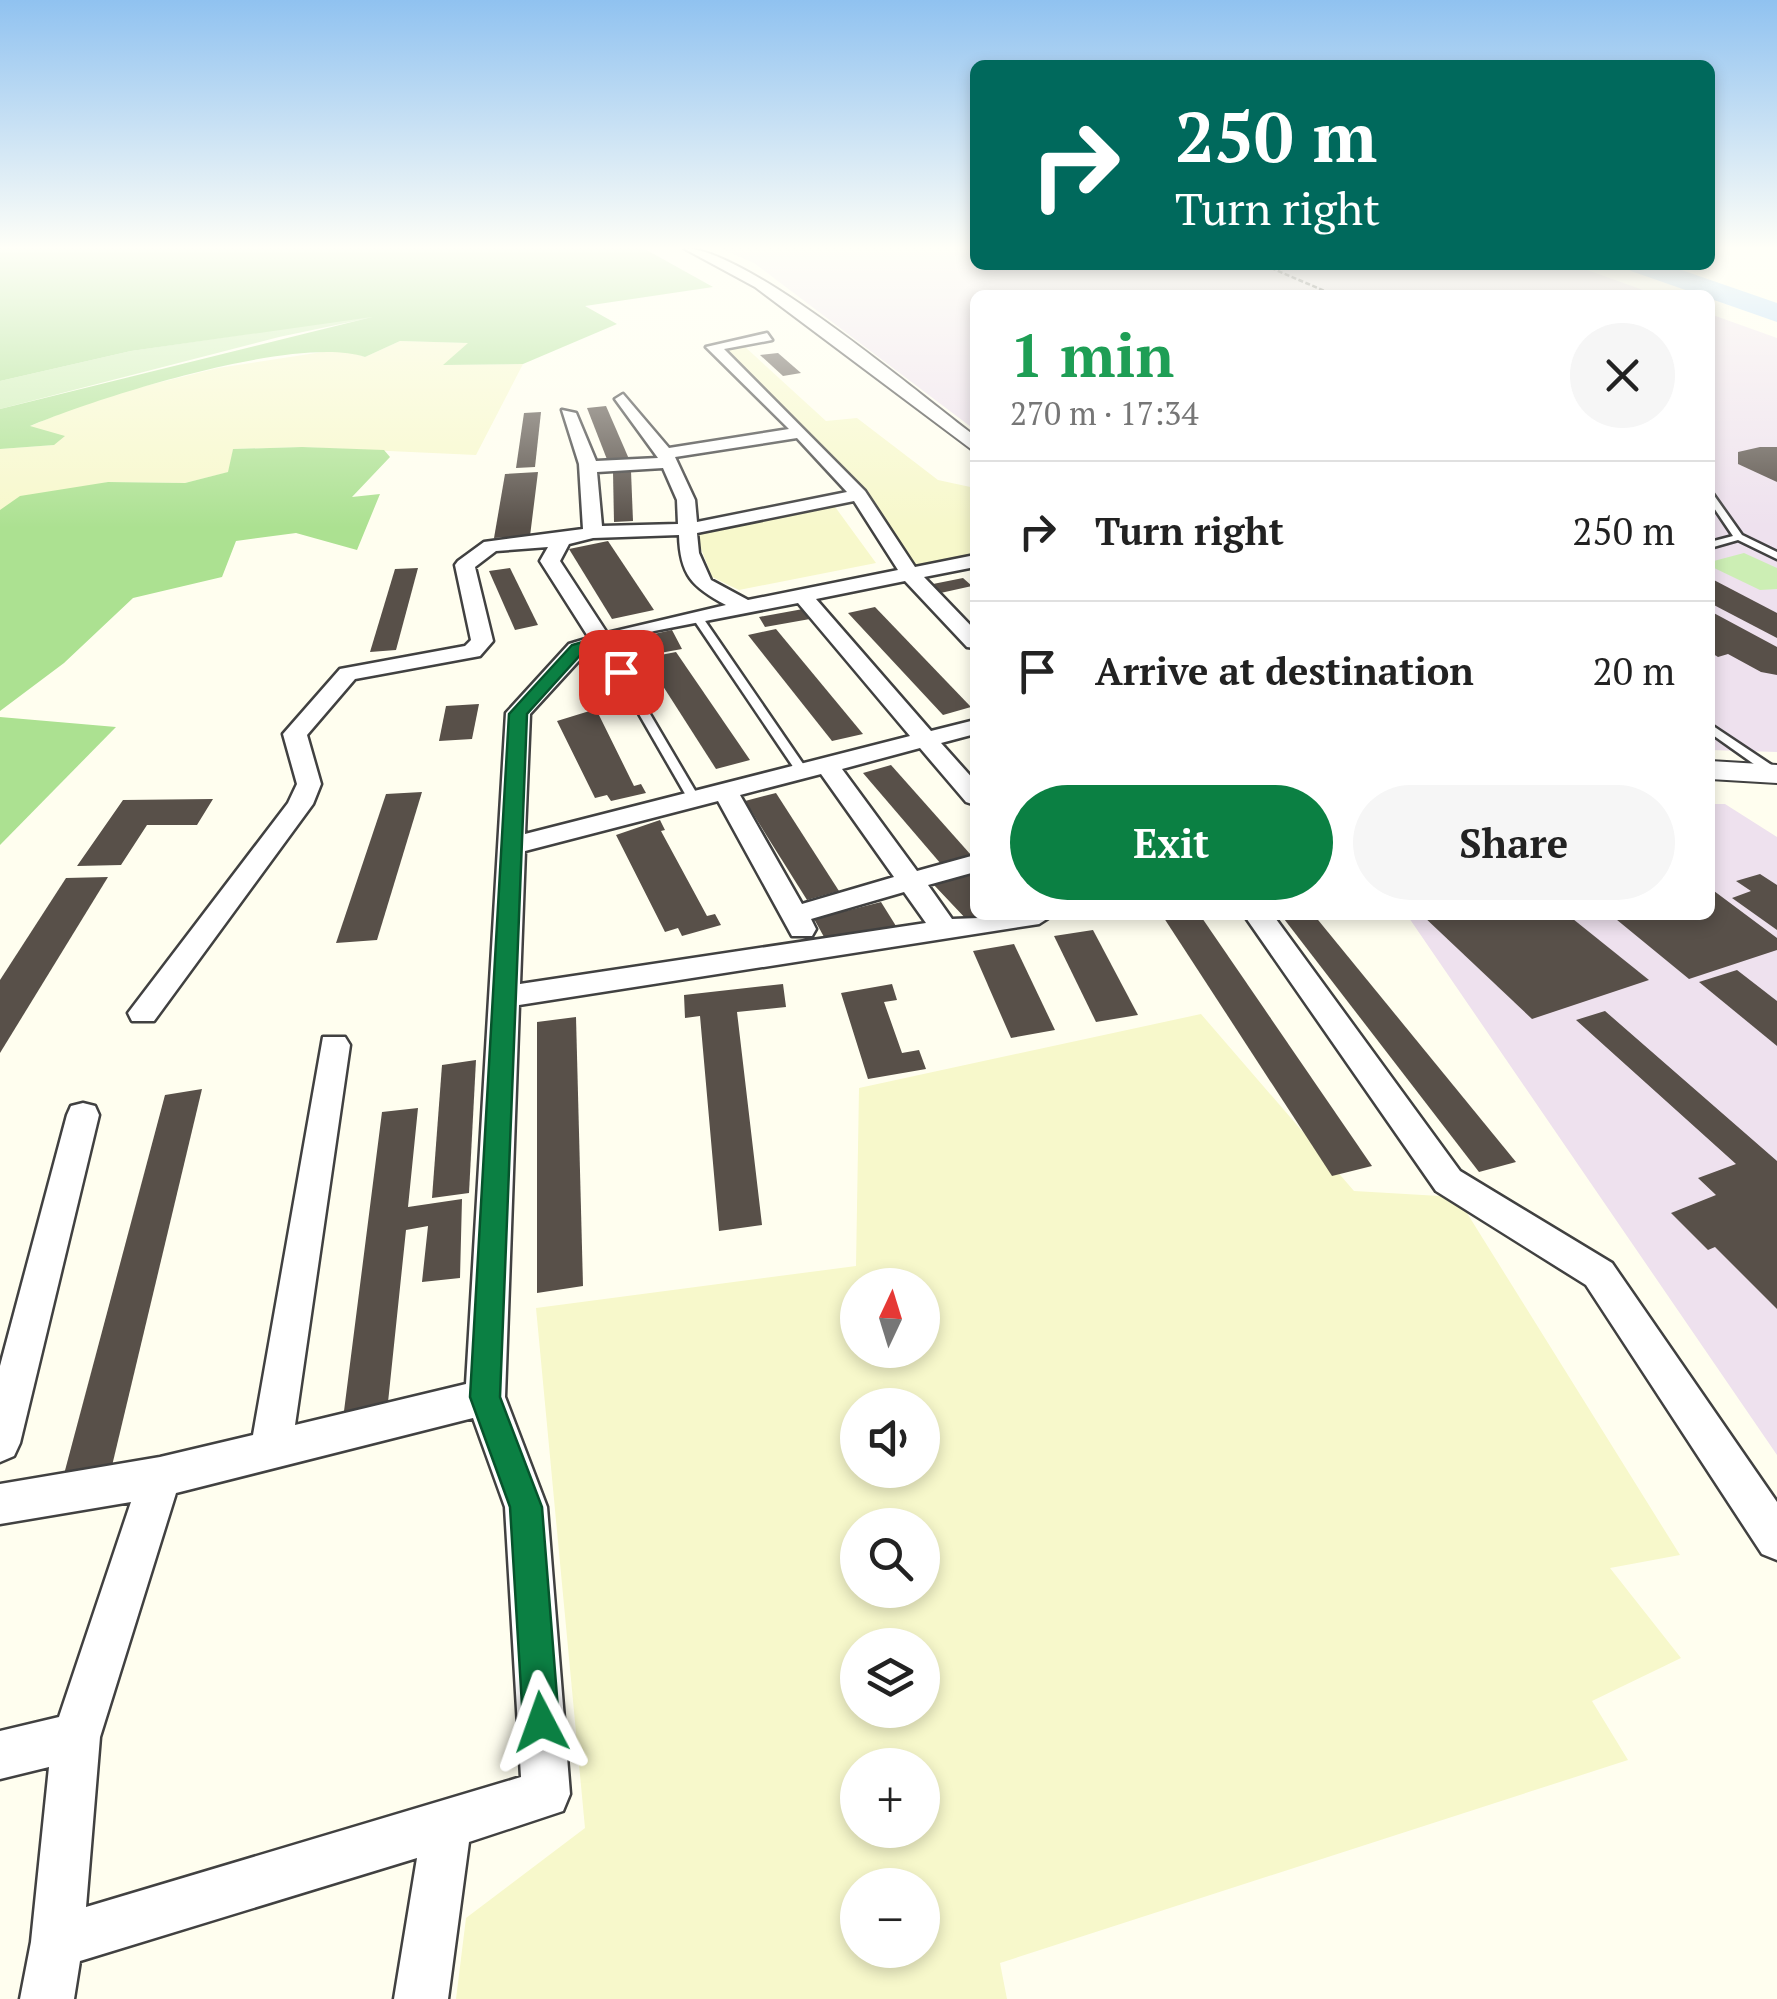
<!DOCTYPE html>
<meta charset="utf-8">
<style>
body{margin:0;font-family:"PT Serif",serif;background:#f6f6f6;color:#222;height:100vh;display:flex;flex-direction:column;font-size:38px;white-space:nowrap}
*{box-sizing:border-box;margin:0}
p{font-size:32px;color:#767676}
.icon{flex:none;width:55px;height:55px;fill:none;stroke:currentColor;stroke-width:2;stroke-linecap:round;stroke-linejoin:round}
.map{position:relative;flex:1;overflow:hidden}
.sheet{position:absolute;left:970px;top:290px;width:745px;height:630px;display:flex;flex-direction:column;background:#fff;border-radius:15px;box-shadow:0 5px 15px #0003}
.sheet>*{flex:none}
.top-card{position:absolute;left:970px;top:60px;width:745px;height:210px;border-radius:15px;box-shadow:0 5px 15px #0003;background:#00695c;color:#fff;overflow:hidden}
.needle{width:65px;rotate:4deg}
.fabs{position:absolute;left:840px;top:1268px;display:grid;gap:20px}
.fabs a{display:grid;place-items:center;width:100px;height:100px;border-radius:50%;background:#fff;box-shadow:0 5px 15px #0003;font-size:50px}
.pin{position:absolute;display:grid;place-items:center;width:85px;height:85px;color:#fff;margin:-42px;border-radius:20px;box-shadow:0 5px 15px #0006}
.me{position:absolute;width:110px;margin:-55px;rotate:356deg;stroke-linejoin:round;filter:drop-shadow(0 0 8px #0008)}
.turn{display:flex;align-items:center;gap:35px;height:210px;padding:0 40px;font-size:45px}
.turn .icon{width:130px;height:130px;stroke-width:2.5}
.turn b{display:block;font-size:70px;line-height:85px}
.round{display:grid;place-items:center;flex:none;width:105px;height:105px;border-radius:52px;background:#f6f6f6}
.head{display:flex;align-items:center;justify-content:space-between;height:170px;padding:0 40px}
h1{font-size:60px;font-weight:800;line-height:75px;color:#1e9e55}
.cta{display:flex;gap:20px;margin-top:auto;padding:20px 40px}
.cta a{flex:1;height:115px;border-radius:60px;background:#0b8043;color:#fff;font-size:40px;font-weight:800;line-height:115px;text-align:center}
.cta a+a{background:#f6f6f6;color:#222}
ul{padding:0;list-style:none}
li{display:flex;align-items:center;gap:30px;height:140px;padding:0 40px;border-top:2px solid #e0e0e0}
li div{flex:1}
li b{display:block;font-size:38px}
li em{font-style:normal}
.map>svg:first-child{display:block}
.industrial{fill:#eee1ee}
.farmland{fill:#f7f8cb;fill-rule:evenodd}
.green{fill:#cceeb4}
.forest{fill:#ace191}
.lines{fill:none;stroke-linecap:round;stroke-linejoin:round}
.river{fill:#add6fd;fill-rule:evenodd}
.building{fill:#585049}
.service-casing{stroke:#414141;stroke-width:5}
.minor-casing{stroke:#414141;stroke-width:5}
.tertiary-casing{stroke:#414141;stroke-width:4}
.path{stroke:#303030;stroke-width:2.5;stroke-dasharray:5 2.5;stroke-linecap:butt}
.service{fill:#fff;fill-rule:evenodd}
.minor{fill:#fff;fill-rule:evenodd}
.tertiary{fill:#fff;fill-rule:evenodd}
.route{fill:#0b8043;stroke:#07532c;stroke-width:2.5}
</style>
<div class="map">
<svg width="1777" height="1999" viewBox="0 0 1777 1999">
<rect width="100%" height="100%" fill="#fffeef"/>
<g class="industrial">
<path d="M719 248H975V265H1573L1657 295H975V430L754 263Z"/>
<path d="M1710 314 1777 338V752L1710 750Z"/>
<path d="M1710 804H1725L1777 837V1455L1407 915H1710Z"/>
</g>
<g class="farmland">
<path d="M400 341 469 343 445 365 523 364 476 455 302 447 233 449 229 472 185 483 108 482 0 510V449L54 445 28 427 100 397 218 368 342 349 365 357Z"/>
<path d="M743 345 826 421 857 418 938 480 975 488V556L912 569 871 500 720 349Z"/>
<path d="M833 504 876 563 739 590 712 577 695 533Z"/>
<path d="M1201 1014 1354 1191 1457 1197 1680 1555 1610 1568 1681 1658 1592 1701 1628 1760 1000 1963 1007 1999H456L466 1918 585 1828 536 1308 856 1266 859 1088ZM858 1285H922V1350H858ZM858 1405H922V1470H858ZM858 1525H922V1590H858ZM858 1645H922V1710H858ZM858 1765H922V1830H858ZM858 1885H922V1950H858Z"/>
</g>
<g class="green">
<path d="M398 312 279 337 0 409V381L131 351Z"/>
<path d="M1744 553 1777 568V589L1760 590 1710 566V562Z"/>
</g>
<g class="forest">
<path d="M0 248H643L713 287 585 306 617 324 523 364 443 365 468 343 400 341 365 357C297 334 99 397 30 426L65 436 54 445 0 449V409L372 317 131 351 0 381Z"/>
<path d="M302 447 384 450 390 457 352 497 380 494 357 550 296 533 236 541 222 577 133 598 64 663 0 711V510L20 496 108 482 185 483 228 472 233 449Z"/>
<path d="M0 717 116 727 0 845Z"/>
</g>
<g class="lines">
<path class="river" d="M1627 265H1667L1777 303V322L1631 271Z"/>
</g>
<g class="building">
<path d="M778 353 801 373 783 376 760 355Z"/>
<path d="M606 406 629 459 608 462 587 408Z"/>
<path d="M541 412 535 467 516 468 524 413Z"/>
<path d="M1760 447H1777V482L1738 464V452Z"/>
<path d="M631 471 633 521 614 522 613 472Z"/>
<path d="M538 472 530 536 494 538 505 474Z"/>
<path d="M608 541 654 610 612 619 569 549Z"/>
<path d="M418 568 396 650 370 652 395 569Z"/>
<path d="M510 568 538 625 515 630 489 571Z"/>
<path d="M963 578 972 586 936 594 928 585Z"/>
<path d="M1710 578 1777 613V638L1710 603Z"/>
<path d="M875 607 971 707 943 715 848 613Z"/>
<path d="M803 609 810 619 765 627 759 617Z"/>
<path d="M1710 611 1777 647V675L1761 672 1728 654 1718 657 1710 652Z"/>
<path d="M776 629 863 734 832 741 748 635Z"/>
<path d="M672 630 682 649 660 653 657 647 618 654 613 643Z"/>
<path d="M676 652 750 760 716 769 645 658Z"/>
<path d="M479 704 472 739 439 741 446 706Z"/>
<path d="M596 709 634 786 641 784 646 793 611 801 607 795 595 798 557 721Z"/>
<path d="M891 765 971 855 941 864 863 773Z"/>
<path d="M422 792 377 940 336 943 386 794Z"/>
<path d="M776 793 839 891 807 900 745 801Z"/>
<path d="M213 799 197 825H147L121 865 77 866 123 800Z"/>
<path d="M660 820 665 830 661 831 707 916 715 914 721 925 682 936 678 928 665 932 616 835Z"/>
<path d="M975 870V915L986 917 968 921 933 884Z"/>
<path d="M1760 874 1777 885V930L1732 898 1751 891 1736 881Z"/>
<path d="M108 877 0 1053V980L66 878Z"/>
<path d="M1710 888 1777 938V950L1689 979 1611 915H1710Z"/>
<path d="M881 902 896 926 828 944 814 919Z"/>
<path d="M1162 915H1200L1372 1166 1332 1176Z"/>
<path d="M1281 915H1314L1516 1162 1479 1172Z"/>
<path d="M1422 915H1568L1649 980 1532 1019Z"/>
<path d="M1093 930 1138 1015 1096 1022 1054 936Z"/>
<path d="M1014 944 1055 1030 1011 1038 973 951Z"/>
<path d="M1737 970 1777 1001V1046L1699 982Z"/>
<path d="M783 984 786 1007 737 1012 762 1225 719 1231 700 1016 685 1018 684 995Z"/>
<path d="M892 984 897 1000 884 1002 902 1053 919 1050 926 1069 868 1079 841 993Z"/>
<path d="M1605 1011 1777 1161V1309L1715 1247 1708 1250 1671 1213 1716 1195 1698 1178 1736 1164 1576 1020Z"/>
<path d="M576 1017 583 1286 537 1293V1022Z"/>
<path d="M476 1060 469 1193 432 1198 442 1065Z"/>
<path d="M202 1089 111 1470 63 1478 165 1095Z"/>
<path d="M418 1108 408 1207 462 1199 460 1278 422 1282 428 1226 406 1230 387 1412 343 1419 382 1112Z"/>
</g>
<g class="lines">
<g class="service-casing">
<g id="service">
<path d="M1710 493 1713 494 1742 535 1777 552V559L1738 540 1710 548V542L1733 536 1710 502Z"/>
<path d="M693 615H701L808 771 806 774H798L692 617Z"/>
<path d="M602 638 607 641 700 799 698 802 694 803 688 799 597 641Z"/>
<path d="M1710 724 1776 768V774H1768L1710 733Z"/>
</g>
</g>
<g class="minor-casing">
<g id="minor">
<path d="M767 333 772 340 724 349 865 491 915 567 975 555V567L924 577 975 630V648L967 647 905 581 816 599 931 731 975 720V734L941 743 975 781V805L966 802 920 748 842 769 917 871 975 855V872L928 885 952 919 1053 915 1039 924 519 1005 505 1397 547 1507 570 1794 563 1811 469 1842 448 1999H394L417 1858 80 1961 74 1999H20L31 1942 49 1767 0 1779V1731L59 1717 131 1502 0 1524V1484L160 1457 253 1435 323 1037H345L350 1045 295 1425 466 1384 506 713 569 644 589 638 540 561 548 547 496 551 475 567 493 641 480 656 355 679 307 735 321 784 313 804 154 1021H132L128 1013 288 803 297 784 283 734 340 669 465 646 471 640 455 565 458 561 484 542 583 529 579 464 562 410 576 413 596 461 658 458 615 399 623 394 669 448 789 429 706 347ZM797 438 847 492 697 522 695 500 675 457ZM663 468 677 500 678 524 602 526 597 472ZM854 501 898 570 748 600 711 580 699 553 697 533ZM679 535C680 575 692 587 726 605L607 633 560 561 569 544 593 538ZM798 603 910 736 525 834 530 714 585 654 654 631ZM821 774 894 877 802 904 740 795ZM718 801 792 936H812L816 929 811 919 904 892 926 923 520 984 525 851ZM473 1418 505 1507 521 1777 86 1907 100 1737 176 1493Z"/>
<path d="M1244 915H1273L1460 1171 1612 1263 1777 1502V1560L1762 1554 1586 1285 1436 1191Z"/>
<path d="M83 1103 95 1106 99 1115 20 1443 14 1456 0 1462V1366L67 1115 71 1106Z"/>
</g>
</g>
<g class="tertiary-casing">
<g id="tertiary">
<path d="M683 248C747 248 916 392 975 436V452L755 287Z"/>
<path d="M1710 761 1777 765V783L1710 779Z"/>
</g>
</g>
<path class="path" d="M1264 265 1334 295"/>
<use href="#service" class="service"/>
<use href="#minor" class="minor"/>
<use href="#tertiary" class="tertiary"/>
</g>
<linearGradient id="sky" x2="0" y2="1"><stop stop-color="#90c2f0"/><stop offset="0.47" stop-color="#fffff8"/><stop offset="1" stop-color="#fffff8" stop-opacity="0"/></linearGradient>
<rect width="1777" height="528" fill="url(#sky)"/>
<path class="route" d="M602 636 608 638 629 672 627 676H615L598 648 583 652 527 714 500 1397 542 1507 559 1722 554 1735 541 1740 529 1735 523 1722 510 1507 470 1397 509 714 572 645Z"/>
</svg>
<div class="fabs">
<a><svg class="needle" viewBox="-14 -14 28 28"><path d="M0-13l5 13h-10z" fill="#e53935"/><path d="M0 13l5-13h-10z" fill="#767676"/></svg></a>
<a><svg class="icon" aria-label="sound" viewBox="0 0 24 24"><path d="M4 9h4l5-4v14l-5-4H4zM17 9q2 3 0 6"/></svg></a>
<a><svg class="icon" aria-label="search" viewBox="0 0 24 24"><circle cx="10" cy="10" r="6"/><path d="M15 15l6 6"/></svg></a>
<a><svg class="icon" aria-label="layers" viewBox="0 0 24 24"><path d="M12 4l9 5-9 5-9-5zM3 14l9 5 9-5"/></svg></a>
<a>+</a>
<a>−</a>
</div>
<div class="pin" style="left:621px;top:672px;background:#d93025"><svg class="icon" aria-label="arrive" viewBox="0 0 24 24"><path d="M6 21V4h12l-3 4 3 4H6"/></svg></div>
<svg class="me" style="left:541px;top:1722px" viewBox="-20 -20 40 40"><path d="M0-17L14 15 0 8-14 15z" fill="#0b8043" stroke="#fff" stroke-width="4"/></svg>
<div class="top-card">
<div class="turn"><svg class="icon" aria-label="right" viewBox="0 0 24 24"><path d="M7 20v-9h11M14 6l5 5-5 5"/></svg><div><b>250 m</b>Turn right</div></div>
</div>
<section class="sheet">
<div class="head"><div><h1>1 min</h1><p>270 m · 17:34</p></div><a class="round"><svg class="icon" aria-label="close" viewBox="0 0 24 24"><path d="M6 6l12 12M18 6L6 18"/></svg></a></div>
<ul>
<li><svg class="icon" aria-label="right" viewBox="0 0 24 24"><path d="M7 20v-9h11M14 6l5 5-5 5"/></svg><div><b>Turn right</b></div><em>250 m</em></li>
<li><svg class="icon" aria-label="arrive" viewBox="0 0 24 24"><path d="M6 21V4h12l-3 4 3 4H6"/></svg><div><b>Arrive at destination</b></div><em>20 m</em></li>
</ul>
<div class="cta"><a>Exit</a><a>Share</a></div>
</section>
</div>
